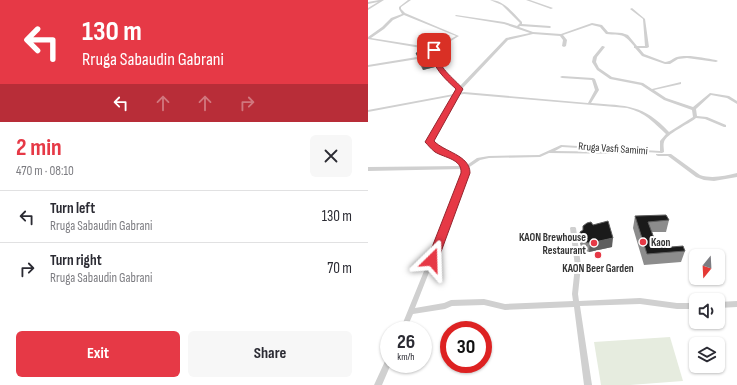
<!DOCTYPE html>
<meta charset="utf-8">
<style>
body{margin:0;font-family:"Sofia Sans Condensed",sans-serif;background:#f7f7f7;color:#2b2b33;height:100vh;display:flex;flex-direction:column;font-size:15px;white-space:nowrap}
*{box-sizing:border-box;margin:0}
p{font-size:13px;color:#7c7c81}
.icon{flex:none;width:22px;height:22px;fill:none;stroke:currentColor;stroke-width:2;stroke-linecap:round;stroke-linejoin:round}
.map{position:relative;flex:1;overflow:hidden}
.side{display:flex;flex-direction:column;background:#fff;width:368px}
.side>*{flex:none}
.top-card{background:#e63946;color:#fff;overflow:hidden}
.needle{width:26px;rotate:198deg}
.fabs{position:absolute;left:321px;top:249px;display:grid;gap:8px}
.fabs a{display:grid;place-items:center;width:36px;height:36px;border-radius:6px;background:#fff;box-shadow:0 1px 3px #0004;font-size:20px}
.speed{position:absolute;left:12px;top:321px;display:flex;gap:8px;font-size:20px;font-weight:700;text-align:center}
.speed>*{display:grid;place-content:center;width:52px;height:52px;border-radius:50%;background:#fff;box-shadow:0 1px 3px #0004;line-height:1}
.speed small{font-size:10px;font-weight:400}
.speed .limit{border:6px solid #d22;background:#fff;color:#111}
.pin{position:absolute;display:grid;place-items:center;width:34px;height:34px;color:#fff;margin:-17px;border-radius:8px;box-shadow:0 2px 6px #0006}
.me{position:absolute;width:44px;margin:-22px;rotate:22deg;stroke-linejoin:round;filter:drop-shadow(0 0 3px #0008)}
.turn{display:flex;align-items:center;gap:14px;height:84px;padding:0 16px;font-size:18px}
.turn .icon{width:52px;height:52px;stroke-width:2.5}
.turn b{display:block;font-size:28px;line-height:34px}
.lanes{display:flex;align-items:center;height:38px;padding:0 16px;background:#0003;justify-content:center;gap:20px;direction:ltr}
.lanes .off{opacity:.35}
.round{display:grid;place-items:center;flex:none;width:42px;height:42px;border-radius:6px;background:#f7f7f7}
.headline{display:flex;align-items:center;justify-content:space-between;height:68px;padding:0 16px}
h1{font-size:24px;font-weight:700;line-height:30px;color:#e63946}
.action{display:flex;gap:8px;margin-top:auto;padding:8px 16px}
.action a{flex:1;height:46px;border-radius:6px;background:#e63946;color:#fff;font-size:16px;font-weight:700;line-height:46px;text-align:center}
.action a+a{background:#f7f7f7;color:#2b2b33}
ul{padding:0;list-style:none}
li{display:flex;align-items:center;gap:12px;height:52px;padding:0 16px;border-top:1px solid #e1e1e2}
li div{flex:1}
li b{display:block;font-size:15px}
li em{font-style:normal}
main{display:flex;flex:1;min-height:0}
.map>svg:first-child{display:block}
.green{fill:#e6ecdf}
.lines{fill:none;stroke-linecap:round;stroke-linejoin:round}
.street{fill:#d0d0d0;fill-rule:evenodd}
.wall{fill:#8c8c8c}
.shaded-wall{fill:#5f5f5f}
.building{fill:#1a1a1a;stroke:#5f5f5f}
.route{fill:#e63946;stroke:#96252e}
.poi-dot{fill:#e63946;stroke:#fff;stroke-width:1.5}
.labels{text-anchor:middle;stroke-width:4;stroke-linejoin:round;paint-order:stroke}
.street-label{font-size:11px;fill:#333;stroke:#fff}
.poi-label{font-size:11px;font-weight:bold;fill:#333;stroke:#fff;text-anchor:end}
</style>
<main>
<section class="side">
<div class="top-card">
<div class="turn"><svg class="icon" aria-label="left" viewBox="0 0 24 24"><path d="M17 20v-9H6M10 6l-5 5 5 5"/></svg><div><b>130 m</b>Rruga Sabaudin Gabrani</div></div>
<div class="lanes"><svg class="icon" aria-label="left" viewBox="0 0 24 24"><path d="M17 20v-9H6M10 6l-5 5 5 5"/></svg><svg class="icon off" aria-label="ahead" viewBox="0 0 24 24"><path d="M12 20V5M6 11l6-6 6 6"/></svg><svg class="icon off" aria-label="ahead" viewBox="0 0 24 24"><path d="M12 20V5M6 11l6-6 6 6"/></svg><svg class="icon off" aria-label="right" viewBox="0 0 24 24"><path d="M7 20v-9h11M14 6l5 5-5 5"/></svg></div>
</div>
<div class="headline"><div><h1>2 min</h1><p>470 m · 08:10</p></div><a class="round"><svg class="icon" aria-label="close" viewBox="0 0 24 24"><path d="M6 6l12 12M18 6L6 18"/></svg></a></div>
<ul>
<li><svg class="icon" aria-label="left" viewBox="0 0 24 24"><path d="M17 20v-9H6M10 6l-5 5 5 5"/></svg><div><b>Turn left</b><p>Rruga Sabaudin Gabrani</p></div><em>130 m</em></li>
<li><svg class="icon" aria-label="right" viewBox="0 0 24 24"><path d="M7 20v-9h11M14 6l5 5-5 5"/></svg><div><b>Turn right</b><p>Rruga Sabaudin Gabrani</p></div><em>70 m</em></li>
</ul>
<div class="action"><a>Exit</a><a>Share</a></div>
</section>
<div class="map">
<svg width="369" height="385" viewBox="0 0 369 385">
<rect width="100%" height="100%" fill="#fff"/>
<path class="green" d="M302 337 315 381 262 385H233L226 342Z"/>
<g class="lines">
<g class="street">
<path d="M11 0H16L0 10V8L10 2 0 4V2Z"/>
<path d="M40 0H43L33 7V9L37 13 91 36 68 50 67 53 77 74 91 87 138 38 162 33 136 24 87 16 88 15 136 22 149 26 152 23 134 5 122 0C136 0 145 13 154 22V24L182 26 183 27 182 28 152 26 151 27 165 32 193 34 224 23 234 25 240 32 254 33 260 35 269 46H277L275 19 262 9 264 8 277 19 281 47 279 48H271L276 54 297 62C302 62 305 58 309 57 320 54 337 58 348 60L350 61 348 62 319 58 310 59 302 64H297L274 56 267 48H266V46C254 32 255 36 238 34L232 27 224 25 195 35 199 40 198 46 196 47 194 46 195 40 192 36 165 34 140 40 93 90 91 93 96 92 220 103 227 90 224 80 194 78 192 77 194 76 225 78 227 79 231 90 223 103C259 106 275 104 301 132L325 117 324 110 296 100 273 85 242 79 229 70 224 62 225 57 234 46H235L237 47 229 57 228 62 231 68 244 77 275 83 284 89 313 82V84L286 90 298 98 325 107 342 93 361 96 369 101V104L359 98 343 95 328 109 329 116 339 117 358 125V127H356L337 119 328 118C321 124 298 134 296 142 295 145 296 149 296 152L294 153 194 147 187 151 260 152 262 153 260 154 181 153 172 157 121 158 112 160 100 168V173L47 308 76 303 83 300 116 299 137 304 205 301 204 294 207 266 202 228 203 227H207L208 228 213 266 210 294 211 301 272 298 309 303H328V309H309L272 304 212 306 224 385H216L206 307 137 310 116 305 84 306 77 309 45 314 38 330H32L96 173V169L0 171V167L95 166 92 162 67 150 59 142 85 96 0 112V110L86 94 89 89 75 75 63 53 65 50 0 39V37L14 27 23 18 34 14 31 9V7ZM36 15 88 36 67 48 3 38 16 29 25 20ZM96 94 259 108C278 113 284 121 298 134L292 141V151L193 145 171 155 121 156 109 158 99 165 96 160 71 148 63 142 89 95Z"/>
<path d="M158 0H162L185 8 183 9Z"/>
<path d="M55 56 57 57 56 58 0 67V65Z"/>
<path d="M288 154H303L332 175C344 179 356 176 369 173V177L346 181 336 180 328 177 300 156H290L288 155Z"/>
<path d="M369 301V307L350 308V302Z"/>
<path d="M21 357V364H23L14 385H6L18 359Z"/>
</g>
</g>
<g class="wall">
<path d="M48 53 65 60 67 67 55 70 50 61Z"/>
<path d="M267 216 301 220 298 232H284L287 241 317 251 313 262 276 265 265 228Z"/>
<path d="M225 225 244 247 221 252 214 250 211 240 212 232Z"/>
</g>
<g class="shaded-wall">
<path d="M65 60 67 67 55 70 53 62Z"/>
<path d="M245 238 244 247 221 252 222 243Z"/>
</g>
<g class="building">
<path d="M60 51 65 60 53 62 48 53Z"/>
<path d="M298 215 301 220 280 222 287 241H301L303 247 315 246 317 251 279 254 267 216Z"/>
<path d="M240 221 245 238 222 243 214 242 212 232 215 230V226L219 223 223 222 225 225Z"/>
</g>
<path class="route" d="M66 49 69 50C69 68 85 77 95 89L66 141C76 152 102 155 102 173L70 260 64 264 59 260 93 173C94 159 77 158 67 152 63 149 60 145 57 142L88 89C77 79 63 66 63 50Z"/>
<g class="poi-dot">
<circle cx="275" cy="242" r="4"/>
<circle cx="226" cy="243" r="4"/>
<circle cx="230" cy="255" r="4"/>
</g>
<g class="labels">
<g class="street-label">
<text transform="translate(245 148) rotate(4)" y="4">Rruga Vasfi Samimi</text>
</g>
<g class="poi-label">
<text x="218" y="241">KAON Brewhouse<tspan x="218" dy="13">Restaurant</tspan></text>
<text x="283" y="246" text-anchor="start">Kaon</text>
<text x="230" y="272" text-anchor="middle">KAON Beer Garden</text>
</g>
</g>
</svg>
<div class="fabs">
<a><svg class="needle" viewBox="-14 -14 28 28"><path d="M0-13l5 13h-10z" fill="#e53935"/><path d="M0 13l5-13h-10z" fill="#7c7c81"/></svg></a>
<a><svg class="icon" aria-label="sound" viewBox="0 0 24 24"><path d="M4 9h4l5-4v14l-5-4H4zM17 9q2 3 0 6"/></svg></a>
<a><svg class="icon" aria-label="layers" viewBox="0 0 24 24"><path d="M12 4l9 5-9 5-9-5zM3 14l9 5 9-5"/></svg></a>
</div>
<div class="speed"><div>26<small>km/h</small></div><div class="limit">30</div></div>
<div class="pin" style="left:66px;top:50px;background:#d93025"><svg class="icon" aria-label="arrive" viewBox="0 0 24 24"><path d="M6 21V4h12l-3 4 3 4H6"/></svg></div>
<svg class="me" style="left:64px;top:260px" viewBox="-20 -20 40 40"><path d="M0-17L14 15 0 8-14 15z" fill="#e63946" stroke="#fff" stroke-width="4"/></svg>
</div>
</main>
